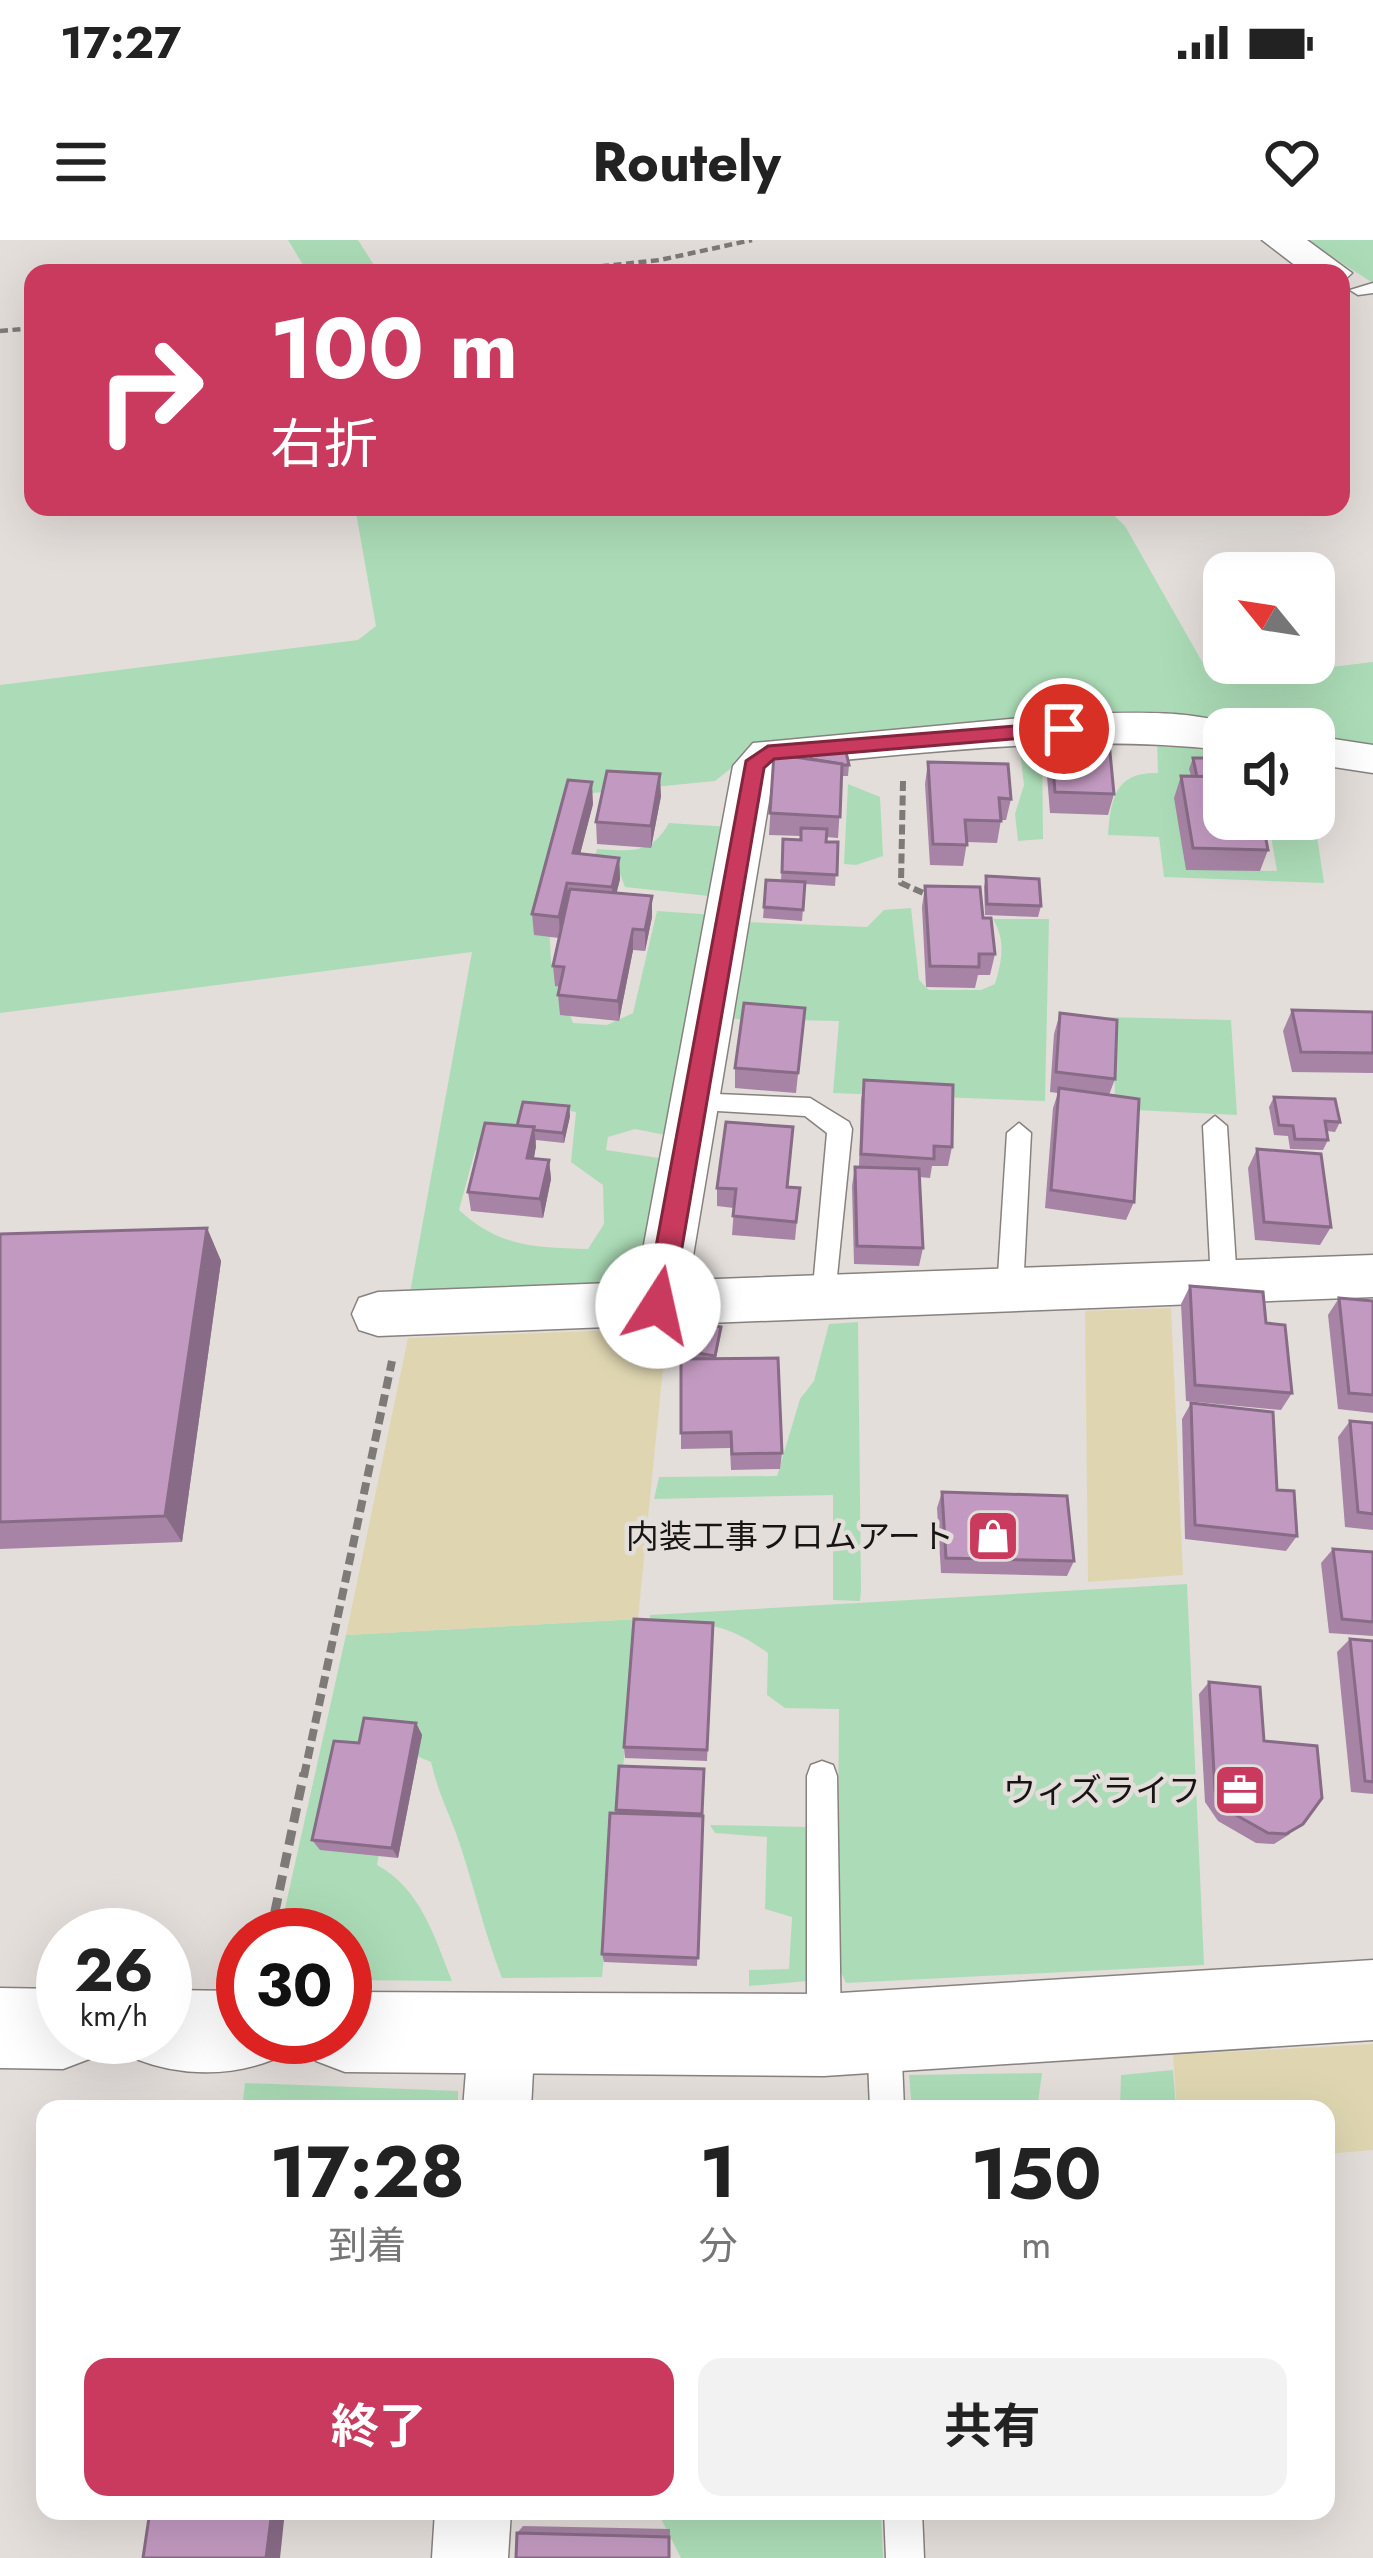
<!DOCTYPE html>
<html lang="ja">
<meta charset="utf-8">
<style>
body{margin:0;font-family:Jost,"Noto Sans JP",sans-serif;background:#f2f2f2;color:#222;height:100vh;display:flex;flex-direction:column;font-size:45px;white-space:nowrap}
*{box-sizing:border-box;margin:0}
p{font-size:39px;color:#767676}
.icon{flex:none;width:66px;height:66px;fill:none;stroke:currentColor;stroke-width:2;stroke-linecap:round;stroke-linejoin:round}
.map{position:relative;flex:1;overflow:hidden}
.drawer{position:absolute;left:36px;top:1860px;width:1299px;height:420px;display:flex;flex-direction:column;background:#fff;border-radius:24px;box-shadow:0 12px 48px #0002}
.drawer>*{flex:none}
.guide{position:absolute;left:24px;top:24px;width:1326px;height:252px;border-radius:24px;box-shadow:0 12px 48px #0002;background:#c93a5e;color:#fff;overflow:hidden}
.needle{width:78px;rotate:300deg}
.tools{position:absolute;left:1203px;top:312px;display:grid;gap:24px}
.tools a{display:grid;place-items:center;width:132px;height:132px;border-radius:24px;background:#fff;box-shadow:0 12px 48px #0002;font-size:60px}
.speed{position:absolute;left:36px;top:1668px;display:flex;gap:24px;font-size:60px;font-weight:700;text-align:center}
.speed>*{display:grid;place-content:center;width:156px;height:156px;border-radius:50%;background:#fff;box-shadow:0 12px 48px #0002;line-height:1}
.speed small{font-size:30px;font-weight:400}
.speed .limit{border:18px solid #d22;background:#fff;color:#111}
.pin{position:absolute;display:grid;place-items:center;width:102px;height:102px;color:#fff;margin:-51px;border:6px solid #fff;border-radius:50%;box-shadow:0 3px 12px #0007}
.me{position:absolute;width:132px;margin:-66px;rotate:10deg;stroke-linejoin:round;filter:drop-shadow(0 0 9px #0008)}
.turn{display:flex;align-items:center;gap:42px;height:252px;padding:0 48px;font-size:54px}
.turn .icon{width:156px;height:156px;stroke-width:2.5}
.turn b{display:block;font-size:84px;line-height:102px}
.eta{display:flex;justify-content:space-evenly;align-items:center;height:204px;text-align:center}
.eta b{font-size:72px;font-weight:700;line-height:84px}
.cta{display:flex;gap:24px;margin-top:auto;padding:24px 48px}
.cta a{flex:1;height:138px;border-radius:24px;background:#c93a5e;color:#fff;font-size:48px;font-weight:700;line-height:138px;text-align:center}
.cta a+a{background:#f2f2f2;color:#222}
.status{display:flex;justify-content:space-between;align-items:center;height:84px;padding:0 60px;background:#fff;direction:ltr}
.status svg{height:33px;fill:currentColor}
header{display:flex;justify-content:space-between;align-items:center;height:156px;padding:0 48px;background:#fff;font-size:54px;font-weight:700}
.map>svg:first-child{display:block}
.green{fill:#acdcb7;fill-rule:evenodd}
.sand{fill:#dfd6b1}
.lines{fill:none;stroke-linecap:round;stroke-linejoin:round}
.service-casing{stroke:#87827f;stroke-width:3}
.minor-casing{stroke:#87827f;stroke-width:3}
.tertiary-casing{stroke:#87827f;stroke-width:3}
.secondary-casing{stroke:#87827f;stroke-width:3}
.path-far3{stroke:#7d7a77;stroke-width:4.5;stroke-dasharray:8 4.5;stroke-linecap:butt}
.path-far2{stroke:#7d7a77;stroke-width:6;stroke-dasharray:10 4.5;stroke-linecap:butt}
.path-far1{stroke:#7d7a77;stroke-width:8;stroke-dasharray:12 6;stroke-linecap:butt}
.path{stroke:#7d7a77;stroke-width:9;stroke-dasharray:15 8;stroke-linecap:butt}
.service{fill:#fff;fill-rule:evenodd}
.minor{fill:#fff;fill-rule:evenodd}
.tertiary{fill:#fff;fill-rule:evenodd}
.secondary{fill:#fff;fill-rule:evenodd}
.wall{fill:#a784a5}
.shaded-wall{fill:#886b86}
.building{fill:#c299c0;stroke:#886b86;stroke-width:3}
.route{fill:#c93a5e;stroke:#83263d;stroke-width:3}
.labels{text-anchor:middle;stroke-width:9;stroke-linejoin:round;paint-order:stroke}
.poi-label{font-size:33px;fill:#171514;stroke:#e3deda;text-anchor:end}
</style>
<div class="status"><b>17:27</b><svg viewBox="0 0 49 12"><path d="M0 12V9h3v3zM5 12V6h3v6zM10 12V3h3v9zM15 12V0h3v12zM26 1h20v11H26zM47 4h2v5h-2z"/></svg></div>
<header><svg class="icon" aria-label="menu" viewBox="0 0 24 24"><path d="M4 6h16M4 12h16M4 18h16"/></svg>Routely<svg class="icon" aria-label="heart" viewBox="0 0 24 24"><path d="M12 20l-8-8c-3-5 5-10 8-4 3-6 11-1 8 4z"/></svg></header>
<div class="map">
<svg width="1373" height="2318" viewBox="0 0 1373 2318">
<rect width="100%" height="100%" fill="#e3deda"/>
<g class="green">
<path d="M288 0H358L379 33H308Z"/>
<path d="M1306 0H1373V43Z"/>
<path d="M355 267H1105L1125 286 1213 441 1373 422V509L1314 500V489H1240L1130 473 739 522 715 541 583 554 548 662 551 722 573 783 607 785 633 773 657 671 715 675 675 897 635 889 608 897 606 910 659 918 634 1054 409 1058 472 712 0 773V445L358 400 376 386ZM540 867 576 872 571 922 603 945 604 984 588 1009C536 1008 499 1007 459 970L475 911 493 897 521 889Z"/>
<path d="M1042 500 1043 599 1018 601 1015 574 1024 545 1019 502Z"/>
<path d="M1157 500 1224 507V559L1186 629 1277 631 1268 579 1314 576 1324 643 1164 637 1159 597 1108 595C1111 558 1115 532 1158 533Z"/>
<path d="M848 544 880 557 883 616 856 625 844 624Z"/>
<path d="M669 583 730 587 718 657 625 647 619 631 591 628 597 609C630 611 651 615 669 583Z"/>
<path d="M911 668 919 740 929 750H981L995 744C1002 720 1006 701 993 679H1049L1045 861 833 853 839 781 734 779 746 682 867 687 884 670Z"/>
<path d="M1063 776 1231 780 1237 875 1115 869 1114 796Z"/>
<path d="M858 1082 861 1350 860 1361 833 1360V1255L654 1259 659 1237 777 1236 800 1159 814 1141 829 1084Z"/>
<path d="M1187 1344 1204 1725 846 1743 837 1724 839 1469 785 1468 767 1455 768 1413C723 1381 703 1382 649 1386L650 1375Z"/>
<path d="M638 1379 602 1737 502 1738C483 1690 473 1641 456 1593 447 1569 437 1549 431 1522L398 1508 377 1625C421 1649 434 1696 452 1741L345 1740V1695H279L346 1395Z"/>
<path d="M710 1585 808 1587V1741L749 1746V1730L789 1729 792 1677 765 1669 767 1597 715 1593Z"/>
<path d="M1173 1830 1176 1869H1120L1121 1835Z"/>
<path d="M1042 1833 1037 1869H912L909 1835Z"/>
<path d="M245 1843 458 1851V1869H242Z"/>
<path d="M657 2271H881L883 2318H681Z"/>
</g>
<g class="sand">
<path d="M1171 1068 1183 1335 1088 1342 1085 1071Z"/>
<path d="M667 1088 638 1379 346 1395 408 1098Z"/>
<path d="M1373 1804V1910L1326 1914V1869H1177L1173 1815Z"/>
</g>
<g class="lines">
<g class="service-casing">
<g id="service">
<path d="M1373 43V53L1358 55 1350 50Z"/>
<path d="M693 853 810 858 849 882 852 889 834 1066H816L812 1058 827 893 805 876 684 869 681 862Z"/>
<path d="M1215 876 1227 886 1237 1042 1233 1050H1215L1211 1042 1203 886Z"/>
<path d="M1019 883 1031 893 1023 1051 1019 1059H1001L997 1051 1007 893Z"/>
<path d="M822 1521 833 1525 837 1536 841 1791 836 1803 824 1808 812 1803 807 1791V1536L811 1525Z"/>
<path d="M884 1778 896 1783 901 1795 904 1869H870L867 1795 872 1783Z"/>
<path d="M884 2271H922L924 2318H886Z"/>
</g>
</g>
<g class="minor-casing">
<g id="minor">
<path d="M1054 475C1103 474 1197 466 1240 489H1224V510C1074 493 928 513 779 526L774 531 689 1040 1373 1015V1057L378 1096 359 1090 352 1074 359 1058 378 1052 637 1042 733 526 753 503Z"/>
<path d="M1314 496 1373 505V533L1314 524Z"/>
<path d="M502 1760 525 1770 535 1793 531 1869H463L469 1793 479 1770Z"/>
<path d="M435 2271H511L508 2318H432Z"/>
</g>
</g>
<g class="tertiary-casing">
<g id="tertiary">
<path d="M1373 1720V1800L824 1836 345 1832 316 1821 307 1797H345V1752L824 1754Z"/>
<path d="M0 1748 63 1749V1797H100L92 1818 63 1829 0 1828Z"/>
<path d="M165 1750 243 1751V1797H281L272 1820C229 1837 179 1836 136 1819L127 1797H165Z"/>
</g>
</g>
<g class="secondary-casing">
<path id="secondary" d="M1262 0H1307L1352 33 1341 43V33H1305Z"/>
</g>
<g class="path-far3">
<path d="M539 33 660 20 752 0"/>
<path d="M0 91 33 88"/>
</g>
<path class="path-far2" d="M903 541 901 643 930 656"/>
<path class="path-far1" d="M304 1536 392 1121"/>
<path class="path" d="M270 1695 304 1533"/>
<use href="#service" class="service"/>
<use href="#minor" class="minor"/>
<use href="#tertiary" class="tertiary"/>
<use href="#secondary" class="secondary"/>
</g>
<g class="wall">
<path d="M1050 490 1114 554 1108 575 1050 573 1045 511Z"/>
<path d="M774 514 809 519 810 515 849 525 848 536H842L838 598 826 597V602H838L835 646 805 644 802 681 763 678 766 640 781 641 783 599 800 600 801 596 769 595Z"/>
<path d="M1193 518 1224 579H1276L1268 600H1266L1268 610 1260 631 1186 630 1174 558 1181 536H1191L1189 529Z"/>
<path d="M928 522 1011 559 1006 580H1001L997 603 967 602 963 626 930 625 925 544Z"/>
<path d="M661 556 651 608 597 604 596 582Z"/>
<path d="M593 564 580 614 619 618 620 639 616 653 652 677 645 711 633 710 619 781 560 775 558 755 560 747 555 746 553 726 559 698 534 695 532 674Z"/>
<path d="M986 636 1041 666 1038 677 985 675 984 647Z"/>
<path d="M925 646 983 678 995 714 990 735H978L975 748 926 747 922 667Z"/>
<path d="M805 768 796 853 735 848V828Z"/>
<path d="M1292 770 1373 772V833L1292 832 1283 791Z"/>
<path d="M1060 773 1115 839 1109 855 1134 962 1126 980 1045 968 1053 868 1058 853 1050 852 1054 794Z"/>
<path d="M864 840 952 907 948 926H932L930 938 919 937 923 1008 919 1026 854 1024 852 946 855 927H859L861 860Z"/>
<path d="M1274 857 1340 882 1335 892 1327 891 1328 900 1323 910 1290 909 1288 896 1274 895 1269 867Z"/>
<path d="M569 866 570 876 564 903 536 900 534 919 549 920 551 939 543 978 471 971 468 952 517 886Z"/>
<path d="M1257 909 1331 987 1320 1005 1255 1000 1248 928Z"/>
<path d="M717 948H800L795 1000 732 995 734 968 717 966Z"/>
<path d="M207 988 221 1021 182 1302 0 1309V994Z"/>
<path d="M1190 1046 1266 1083 1292 1153 1281 1170 1186 1161 1181 1064Z"/>
<path d="M1339 1058 1373 1061V1173L1338 1169 1328 1075Z"/>
<path d="M720 1096 716 1119 782 1213 780 1229 731 1230 730 1208 681 1209V1119L669 1117V1108Z"/>
<path d="M1191 1163 1277 1250 1297 1296 1286 1311 1185 1299 1182 1179Z"/>
<path d="M1350 1181 1373 1183V1290L1345 1287 1338 1197Z"/>
<path d="M942 1252 1074 1321 1067 1336 941 1333 937 1268Z"/>
<path d="M1333 1309 1373 1312V1396L1329 1393 1321 1323Z"/>
<path d="M713 1383 707 1521 625 1518 624 1507Z"/>
<path d="M1350 1399 1373 1401V1554L1351 1552 1337 1412Z"/>
<path d="M1209 1442 1264 1501 1290 1594 1274 1604 1256 1603 1218 1581 1205 1562 1199 1454Z"/>
<path d="M416 1483 422 1495 398 1618 320 1610 312 1600 359 1503Z"/>
<path d="M619 1526 704 1529 697 1726 604 1722 602 1714 616 1573Z"/>
<path d="M523 2286 670 2289V2318L517 2293Z"/>
</g>
<g class="shaded-wall">
<path d="M660 534 661 556 651 608V586Z"/>
<path d="M592 542 593 564 575 634 573 613Z"/>
<path d="M619 618 620 639 613 668 612 647Z"/>
<path d="M567 643 569 664 560 698 559 677Z"/>
<path d="M652 656V677L645 711V690Z"/>
<path d="M633 689V710L619 781 618 761Z"/>
<path d="M569 866 570 876 564 903 563 893Z"/>
<path d="M534 887 536 907 530 937 527 918Z"/>
<path d="M549 920 551 939 543 978 540 959Z"/>
<path d="M207 988 221 1021 182 1302 165 1276Z"/>
<path d="M416 1483 422 1495 398 1618 392 1608Z"/>
<path d="M272 2271H285L280 2318H266Z"/>
</g>
<g class="building">
<path d="M1050 490 1108 492 1114 554 1055 552Z"/>
<path d="M846 512 849 525H842V524L811 519 810 515Z"/>
<path d="M774 514 842 524 840 577 770 573Z"/>
<path d="M1193 518H1222L1224 537H1197Z"/>
<path d="M928 522 1008 524 1011 559 999 558 1001 581 965 580 967 605 933 604Z"/>
<path d="M607 531 660 534 651 586 596 582Z"/>
<path d="M1181 536 1224 537V579H1262L1268 610 1193 608Z"/>
<path d="M568 540 592 542 573 613 619 618 612 647 567 643 559 677 532 674Z"/>
<path d="M801 588 827 589 826 602H838L837 635 782 632 783 599 801 600Z"/>
<path d="M986 636 1039 639 1041 666 987 664Z"/>
<path d="M766 640 805 642 803 670 764 667Z"/>
<path d="M925 646 980 647 983 678H991L995 714H979V727L930 726Z"/>
<path d="M570 649 652 656 645 690 633 689 618 761 558 755 564 727 553 726Z"/>
<path d="M744 763 805 768 798 833 735 828Z"/>
<path d="M1292 770 1373 772V813L1301 812Z"/>
<path d="M1060 773 1117 780 1115 839 1056 832Z"/>
<path d="M864 840 953 845 952 907 934 906V919L861 914Z"/>
<path d="M1059 848 1139 859 1134 962 1051 950Z"/>
<path d="M1274 857 1335 859 1340 882 1325 881 1328 900 1295 899 1293 886 1279 885Z"/>
<path d="M523 862 569 866 563 893 533 890 534 887 517 886Z"/>
<path d="M726 882 793 887 787 947 800 948 796 982 733 976 736 949 717 948Z"/>
<path d="M485 883 534 887 527 918 549 920 540 959 468 952Z"/>
<path d="M1257 909 1321 914 1331 987 1264 982Z"/>
<path d="M855 927 919 929 923 1008 857 1006Z"/>
<path d="M207 988 165 1276 0 1282V994Z"/>
<path d="M1190 1046 1263 1052 1266 1083 1285 1085 1292 1153 1195 1145Z"/>
<path d="M1339 1058 1373 1061V1155L1349 1153Z"/>
<path d="M675 1079 721 1087 715 1116 669 1108Z"/>
<path d="M778 1118 782 1213 732 1214 731 1192 681 1193V1119Z"/>
<path d="M1191 1163 1273 1172 1277 1250 1294 1251 1297 1296 1195 1285Z"/>
<path d="M1350 1181 1373 1183V1274L1358 1272Z"/>
<path d="M942 1252 1067 1256 1074 1321 946 1318Z"/>
<path d="M1333 1309 1373 1312V1382L1342 1379Z"/>
<path d="M634 1379 713 1383 707 1510 624 1507Z"/>
<path d="M1350 1399 1373 1401V1542L1365 1541Z"/>
<path d="M1209 1442 1260 1447 1264 1501 1317 1506 1322 1558 1303 1584 1286 1594 1268 1593 1229 1571 1215 1551Z"/>
<path d="M364 1478 416 1483 392 1608 312 1600 334 1501 359 1503Z"/>
<path d="M619 1526 704 1529 702 1574 616 1570Z"/>
<path d="M610 1573 703 1576 698 1718 602 1714Z"/>
<path d="M625 1867V1869H544V1868Z"/>
<path d="M150 2271H272L266 2318H143Z"/>
<path d="M517 2293 669 2297V2318H516Z"/>
</g>
<path class="route" d="M1064 482 1075 489 1072 494 774 519 764 528 672 1066 668 1073H649L645 1066 746 521 768 506Z"/>
<defs>
<g id="shop-square" transform="scale(2.7)"><rect x="-9" y="-9" width="18" height="18" rx="4" fill="#c93a5e" stroke="#e3deda"/><path d="M-5-2.5h2.3a2.7 3.5 0 0 1 5.4 0H5L5.5 6h-11ZM-1.5-2.5h3a1.5 2.3 0 0 0-3 0Z" fill="#fff"/></g>
<g id="office-square" transform="scale(2.7)"><rect x="-9" y="-9" width="18" height="18" rx="4" fill="#c93a5e" stroke="#e3deda"/><path d="M-6-3h4V-5.5h4V-3h4V5H-6ZM-1-4.5V-3h2v-1.5ZM-6 0V1H6V0Z" fill="#fff"/></g>
</defs>
<g fill-rule="evenodd">
<use href="#shop-square" x="993" y="1296"/>
<use href="#office-square" x="1240" y="1550"/>
</g>
<g class="labels">
<g class="poi-label">
<text x="954" y="1308">内装工事フロムアート</text>
<text x="1201" y="1562">ウィズライフ</text>
</g>
</g>
</svg>
<div class="tools">
<a><svg class="needle" viewBox="-14 -14 28 28"><path d="M0-13l5 13h-10z" fill="#e53935"/><path d="M0 13l5-13h-10z" fill="#767676"/></svg></a>
<a><svg class="icon" aria-label="sound" viewBox="0 0 24 24"><path d="M4 9h4l5-4v14l-5-4H4zM17 9q2 3 0 6"/></svg></a>
</div>
<div class="speed"><div>26<small>km/h</small></div><div class="limit">30</div></div>
<div class="pin" style="left:1064px;top:489px;background:#d93025"><svg class="icon" aria-label="arrive" viewBox="0 0 24 24"><path d="M6 21V4h12l-3 4 3 4H6"/></svg></div>
<svg class="me" style="left:658px;top:1066px" viewBox="-20 -20 40 40"><circle r="19" fill="#fff"/><path d="M0-13L10 11 0 6-10 11z" fill="#c93a5e"/></svg>
<div class="guide">
<div class="turn"><svg class="icon" aria-label="right" viewBox="0 0 24 24"><path d="M7 20v-9h11M14 6l5 5-5 5"/></svg><div><b>100 m</b>右折</div></div>
</div>
<section class="drawer">
<div class="eta">
<div><b>17:28</b><p>到着</p></div>
<div><b>1</b><p>分</p></div>
<div><b>150</b><p>m</p></div>
</div>
<div class="cta"><a>終了</a><a>共有</a></div>
</section>
</div>
